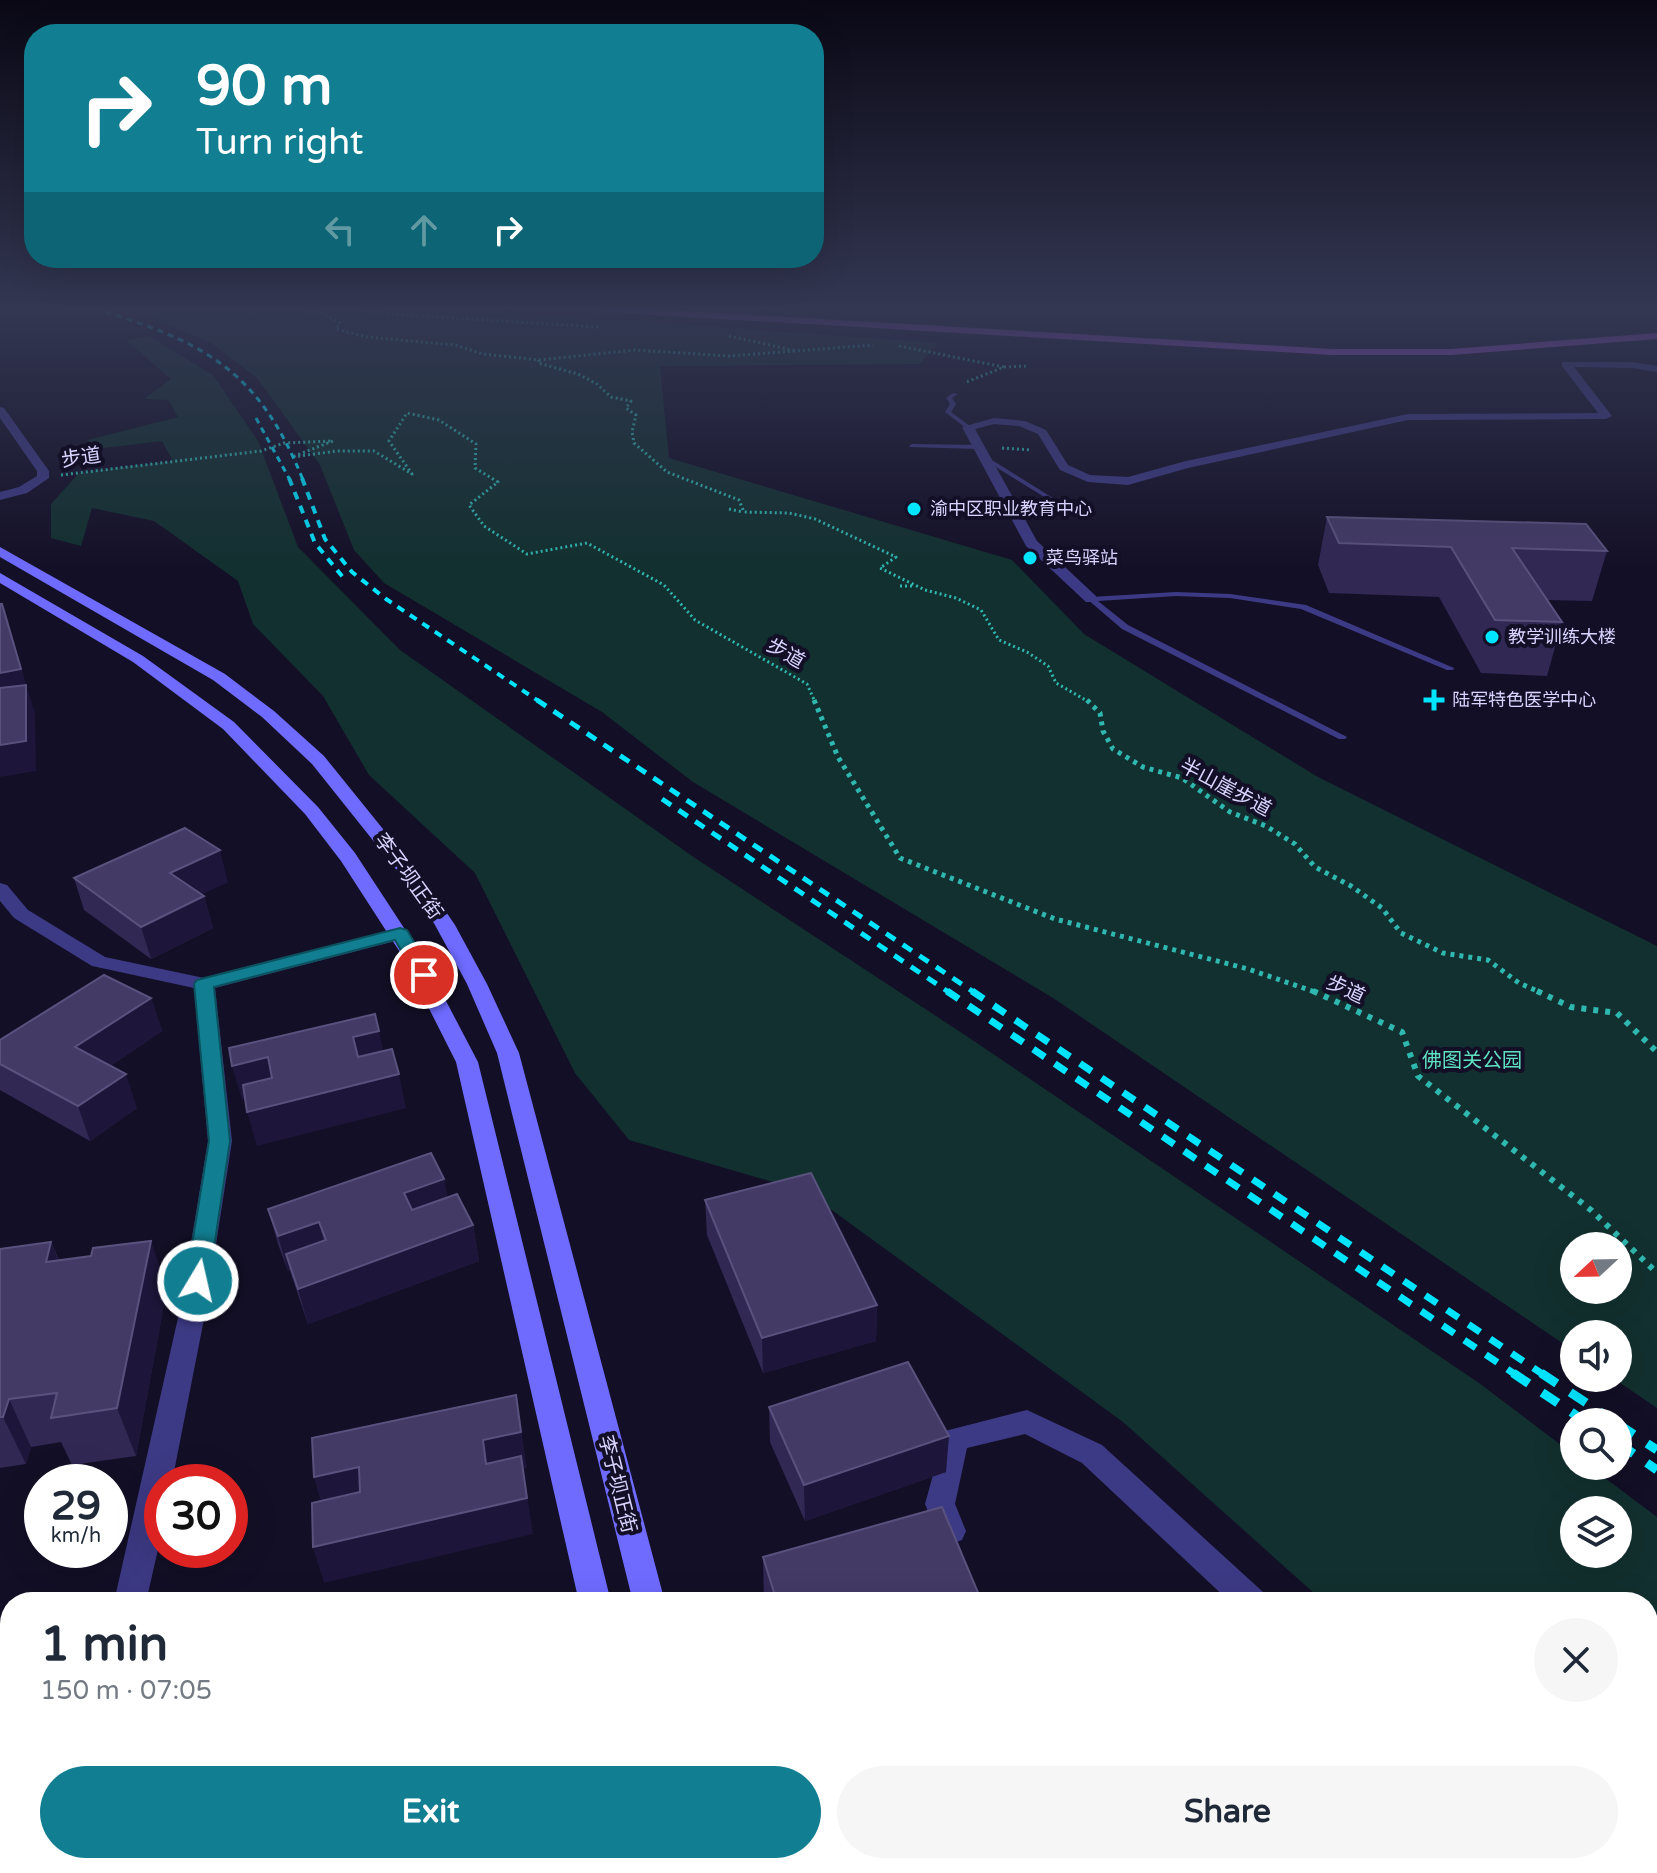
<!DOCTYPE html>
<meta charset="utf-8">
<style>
body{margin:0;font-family:"Varela Round","Noto Sans SC",sans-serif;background:#f6f6f7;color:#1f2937;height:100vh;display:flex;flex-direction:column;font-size:30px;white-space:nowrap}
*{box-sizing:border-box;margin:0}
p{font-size:26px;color:#747a83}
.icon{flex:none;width:44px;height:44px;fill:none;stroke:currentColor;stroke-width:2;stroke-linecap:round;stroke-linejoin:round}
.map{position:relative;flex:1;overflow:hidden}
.details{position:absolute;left:0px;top:1592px;width:1658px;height:282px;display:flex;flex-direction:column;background:#fff;border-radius:32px 32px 0 0;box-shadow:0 8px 32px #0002}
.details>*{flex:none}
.hud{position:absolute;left:24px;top:24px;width:800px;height:244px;border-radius:32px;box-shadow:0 8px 32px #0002;background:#117e91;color:#fff;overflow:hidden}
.needle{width:52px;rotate:248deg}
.buttons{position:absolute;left:1560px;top:1232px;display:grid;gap:16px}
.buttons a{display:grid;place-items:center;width:72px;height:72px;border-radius:50%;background:#fff;box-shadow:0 8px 32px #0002;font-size:40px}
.speed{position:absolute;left:24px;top:1464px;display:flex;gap:16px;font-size:40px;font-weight:700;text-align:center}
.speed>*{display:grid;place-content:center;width:104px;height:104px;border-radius:50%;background:#fff;box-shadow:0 8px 32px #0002;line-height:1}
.speed small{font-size:20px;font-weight:400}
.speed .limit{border:12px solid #d22;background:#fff;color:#111}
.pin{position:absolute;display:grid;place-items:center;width:68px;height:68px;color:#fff;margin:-34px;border:4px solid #fff;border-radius:50%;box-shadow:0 2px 8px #0007}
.me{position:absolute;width:88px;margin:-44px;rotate:9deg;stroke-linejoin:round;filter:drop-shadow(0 0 6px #0008)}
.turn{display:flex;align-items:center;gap:28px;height:168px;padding:0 40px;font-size:36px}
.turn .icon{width:104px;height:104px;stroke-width:2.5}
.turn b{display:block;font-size:56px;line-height:68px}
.lanes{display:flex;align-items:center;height:76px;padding:0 40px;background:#0003;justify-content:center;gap:40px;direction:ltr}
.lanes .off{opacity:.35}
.round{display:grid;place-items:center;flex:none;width:84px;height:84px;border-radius:42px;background:#f6f6f7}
.overview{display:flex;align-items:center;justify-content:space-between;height:136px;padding:0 40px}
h1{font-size:48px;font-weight:800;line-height:60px}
.primary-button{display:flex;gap:16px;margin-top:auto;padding:16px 40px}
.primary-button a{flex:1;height:92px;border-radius:48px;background:#117e91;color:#fff;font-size:32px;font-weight:800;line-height:92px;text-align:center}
.primary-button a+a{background:#f6f6f7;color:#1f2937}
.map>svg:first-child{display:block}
.green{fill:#12302f;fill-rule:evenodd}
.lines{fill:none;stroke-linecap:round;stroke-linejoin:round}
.path-far2{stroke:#2fb8b0;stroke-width:3;stroke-dasharray:2 3;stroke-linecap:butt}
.path-far1{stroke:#2fb8b0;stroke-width:5;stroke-dasharray:4 5;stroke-linecap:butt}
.path{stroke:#2fb8b0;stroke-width:6;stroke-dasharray:5 7;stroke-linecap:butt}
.service{fill:#3d3a85;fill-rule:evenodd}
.minor{fill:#3d3a85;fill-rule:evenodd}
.secondary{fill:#6f6bff;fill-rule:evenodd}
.primary{fill:#c25bff;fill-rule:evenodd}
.rail-far4{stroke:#00e5ff;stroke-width:3;stroke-dasharray:6 5;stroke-linecap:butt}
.rail-far3{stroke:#00e5ff;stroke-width:4;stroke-dasharray:8 7;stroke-linecap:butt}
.rail-far2{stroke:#00e5ff;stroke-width:5;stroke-dasharray:11 9;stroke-linecap:butt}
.rail-far1{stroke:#00e5ff;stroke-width:7;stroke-dasharray:14 12;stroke-linecap:butt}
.rail{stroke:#00e5ff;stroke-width:9;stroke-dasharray:19 16;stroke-linecap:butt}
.wall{fill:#312854}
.shaded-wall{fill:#1d163a}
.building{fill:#433a66;stroke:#5a527e;stroke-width:2}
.route{fill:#117e91;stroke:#0b525e;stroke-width:2}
.poi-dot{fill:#00e5ff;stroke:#130f26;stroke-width:3}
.labels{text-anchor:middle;stroke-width:8;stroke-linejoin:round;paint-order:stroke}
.far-poi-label{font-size:18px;fill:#d9d4ff;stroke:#130f26;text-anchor:start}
.street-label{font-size:20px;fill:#d9d4ff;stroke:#130f26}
.park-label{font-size:20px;fill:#5fe0c0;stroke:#130f26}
</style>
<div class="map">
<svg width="1657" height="1873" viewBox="0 0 1657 1873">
<rect width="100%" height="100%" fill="#130f26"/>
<g class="green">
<path d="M127 309H464L938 343 920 364 660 366 669 458 1012 560 1084 634 1318 777 1657 946V1408L1613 1378H1618V1334H1574V1351L1053 998 693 782 602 712 384 583 354 550 320 465 257 378 210 342ZM1574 1246H1618V1290H1574Z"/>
<path d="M149 336 213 375 258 441 298 547 400 650 695 858 968 1037 1479 1383 1574 1455V1466H1589L1657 1517V1873H1628L1618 1864H1648V1602H1324L1123 1422 807 1192 629 1140 575 1073 475 873 369 775 323 696 253 624 238 581 154 521 92 508 81 546 51 538V504L79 473 173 461 162 441 96 449 87 440 178 417 168 400 144 399 171 379 126 340ZM1574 1510H1618V1554H1574Z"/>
</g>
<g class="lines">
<g class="path-far2">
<path d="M301 309 321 313 340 323 336 329 367 337 455 345 483 354 539 360 635 350 730 356 873 345"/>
<path d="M357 309 390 314 599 327"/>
<path d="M729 336 797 351"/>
<path d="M899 346 1004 367 964 383"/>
<path d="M539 360 538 363 578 374 597 384 611 397 631 401 626 408 636 415 632 432 634 443 667 472 739 500 744 512 789 513 815 519 896 557 880 568 925 590 956 598 981 610 999 640 1027 652 1048 666 1056 683 1089 702"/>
<path d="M1004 367 1027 366"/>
<path d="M1002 448 1032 450"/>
<path d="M61 475 261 451 284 443 333 441 292 457 337 451H374L412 474 389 441 407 413 439 420 476 444 475 468 498 482 469 505 484 526 527 554 587 543 664 585 695 620 807 684 815 702"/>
<path d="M729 509 743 512"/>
<path d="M900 586H912"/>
</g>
<g class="path-far1">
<path d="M814 700 838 757 900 858 1055 919 1248 969 1318 993"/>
<path d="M1087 700 1100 713 1103 731 1113 749 1143 767 1182 778 1230 812 1266 826 1295 844 1315 867 1351 886 1382 908 1401 933 1443 953 1488 960 1519 983 1542 993"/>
</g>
<g class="path">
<path d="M1313 991 1402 1032 1418 1076 1591 1210 1657 1273"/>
<path d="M1537 991 1571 1007 1617 1013 1657 1052"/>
</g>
<g class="service">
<path d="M953 393 958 394 952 398 956 404 951 412 970 426V428H966L945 412 950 404 946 398Z"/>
<path d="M912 444 978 445 981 447 978 449 910 447 909 446Z"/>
<path d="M983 457H987L1064 505 1059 506 983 459Z"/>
<path d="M1176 592 1230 594 1306 605 1454 668 1453 670H1447L1301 609 1230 598 1176 596 1098 601 1128 625 1347 737 1345 739H1339L1122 629 1087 599 1091 597Z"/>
</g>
<g class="minor">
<path d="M1562 362H1633L1657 366V372L1633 368 1574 367 1612 416 1606 419 1408 420 1188 468 1128 485 1088 482 1060 470 1038 434 1019 426 994 424 975 429 1037 541 1096 596V602H1086L1026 546 962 427 994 418 1025 421 1046 430 1068 465 1090 475 1128 477 1186 461 1408 414 1598 413 1562 366Z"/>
<path d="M0 407 4 408 49 471V478L27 493 0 500V492L19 487 37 476V471L0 418Z"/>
<path d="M0 883 7 885 28 910 105 957 204 978 400 928 410 934 407 938 215 988 232 1141 206 1309 172 1482H162V1532L146 1602H114L180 1309 208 1141 194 988 92 966 14 918 0 901Z"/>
<path d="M1027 1410 1102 1445 1263 1592 1268 1602H1230L1082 1463 1025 1434 967 1448 955 1504 966 1531 962 1540 951 1544 940 1540 925 1504 945 1431Z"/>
<path d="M66 1864H102L101 1873H65Z"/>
<path d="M561 1864H597L595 1873H559Z"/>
<path d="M954 1864H999L995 1873H950Z"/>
<path d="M1521 1864H1565L1569 1873H1525Z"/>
</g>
<g class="secondary">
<path d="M0 547 225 674 274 711 324 756 425 881 455 925 487 984 519 1053 665 1602H633L497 1053 467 984 435 925 411 888 312 764 262 717 213 680 0 557Z"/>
<path d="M0 573 143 656 234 722 318 807 355 853 423 957 478 1062 611 1602H579L456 1062 403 957 341 861 305 814 223 729 133 662 0 583Z"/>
<path d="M662 1864H699L703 1873H666Z"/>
<path d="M727 1864H763L767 1873H731Z"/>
</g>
<path class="primary" d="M599 309H652L1332 349H1451L1657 333V339L1451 355H1332L604 312Z"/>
<g class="rail-far4">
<path d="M95 309C203 341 259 370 303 480"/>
<path d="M256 418 290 480"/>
</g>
<g class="rail-far3">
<path d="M289 478 315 543 346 581"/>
<path d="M302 478 325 539 352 572 386 599 540 702"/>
</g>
<g class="rail-far2">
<path d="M537 700 975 993"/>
<path d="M662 799 950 993"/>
</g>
<g class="rail-far1">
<path d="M947 991 1516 1375"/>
<path d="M972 991 1544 1375"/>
</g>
<g class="rail">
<path d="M1513 1373 1586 1422"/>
<path d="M1541 1373 1615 1422"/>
<path d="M1618 1424 1657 1450"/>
<path d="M1618 1443 1657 1470"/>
</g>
</g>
<g class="wall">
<path d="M1327 517 1607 551 1592 601 1547 600 1562 622 1547 676 1481 673 1439 597 1329 593 1318 565Z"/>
<path d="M74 878 228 882 201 894 204 896 213 928 151 959 84 910Z"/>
<path d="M151 998 162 1031 110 1066 137 1108 90 1141 0 1090V1040Z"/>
<path d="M444 1179 447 1197 473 1225 479 1261 308 1324 290 1271H288L278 1244 268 1209Z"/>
<path d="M705 1200 877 1305 876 1341 763 1373 707 1235Z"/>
<path d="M51 1242 59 1260 167 1288 136 1456 72 1465 61 1442 31 1447 26 1464 0 1468V1249Z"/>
<path d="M769 1407 946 1472 805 1521 770 1442Z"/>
<path d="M763 1557 982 1602H764Z"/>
<path d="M244 1864H503L494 1866 496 1873H243Z"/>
</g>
<g class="shaded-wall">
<path d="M2 604 35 714 36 771 0 777V673Z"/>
<path d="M220 850 228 882 179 905 170 873Z"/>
<path d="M204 896 213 928 151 959 141 927Z"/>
<path d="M151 998 162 1031 87 1081 75 1047Z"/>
<path d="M379 1031 386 1064 360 1071 353 1037Z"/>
<path d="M268 1057 277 1091 242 1100 232 1066Z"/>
<path d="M126 1074 137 1108 90 1141 78 1106Z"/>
<path d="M399 1074 406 1108 257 1146 247 1112Z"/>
<path d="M444 1179 451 1214 411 1228 404 1193Z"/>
<path d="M319 1222 328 1258 286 1254 290 1271H288L278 1236Z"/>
<path d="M473 1225 479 1261 308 1324 298 1289Z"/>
<path d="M151 1241 167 1288 136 1456 117 1408Z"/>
<path d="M51 1242 70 1289 46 1262Z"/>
<path d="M877 1305 876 1341 763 1373 762 1338Z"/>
<path d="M516 1395 527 1468 523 1469 533 1534 324 1583 313 1547 486 1464 483 1440Z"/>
<path d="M9 1399 31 1447 26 1464 3 1417Z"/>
<path d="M949 1436 946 1472 805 1521 804 1485Z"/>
<path d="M359 1467 369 1503 324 1513 314 1477Z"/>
<path d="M10 1818V1864H37L34 1873H0V1848Z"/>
<path d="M440 1864H446L449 1873H440Z"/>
<path d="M310 1867 313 1873H282Z"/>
</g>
<g class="building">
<path d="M1327 517 1586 524 1607 551 1512 548 1562 622 1495 620 1451 547 1339 543Z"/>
<path d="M0 604H2L21 669 0 673Z"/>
<path d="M26 685V741L0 745V688Z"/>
<path d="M185 828 220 850 170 873 204 896 141 927 74 878Z"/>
<path d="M104 975 151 998 75 1047 126 1074 78 1106 0 1064V1040Z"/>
<path d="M375 1014 379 1031 353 1037 358 1057 392 1049 399 1074 247 1112 243 1085 272 1078 268 1057 232 1066 229 1048Z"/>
<path d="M431 1153 444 1179 404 1193 412 1210 457 1194 473 1225 298 1289 286 1254 326 1240 319 1222 278 1236 268 1209Z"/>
<path d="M811 1173 877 1305 762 1338 705 1200Z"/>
<path d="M151 1241 117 1408 51 1418 57 1393 9 1399 3 1417H0V1249L51 1242 46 1262 91 1256 93 1248Z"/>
<path d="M908 1362 949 1436 804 1485 769 1407Z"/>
<path d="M516 1395 521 1432 483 1440 486 1464 521 1456 527 1498 313 1547 312 1503 360 1492 359 1467 314 1477 312 1438Z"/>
<path d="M942 1507 982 1602H777L763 1557Z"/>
<path d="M10 1755V1818L0 1848V1756Z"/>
<path d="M244 1864H440V1872L480 1864H493V1873H310V1867L282 1873H243Z"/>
</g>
<linearGradient id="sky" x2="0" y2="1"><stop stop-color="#0a0815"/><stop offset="0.54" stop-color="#333752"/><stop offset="1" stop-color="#333752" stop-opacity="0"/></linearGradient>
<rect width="1657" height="571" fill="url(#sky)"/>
<path class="route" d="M400 928 407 930 434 975 431 979H418L395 940 214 987 230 1141 209 1281 206 1288 198 1290 189 1288 186 1281 209 1141 194 984 197 980Z"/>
<g class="poi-dot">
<circle cx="914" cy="509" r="8"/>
<circle cx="1030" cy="558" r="8"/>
<circle cx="1492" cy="637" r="8"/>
<path d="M1430 688h8v8h8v8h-8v8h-8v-8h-8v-8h8z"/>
</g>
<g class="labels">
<g class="far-poi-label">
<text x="930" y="515">渝中区职业教育中心</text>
<text x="1046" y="564">菜鸟驿站</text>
<text x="1508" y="643">教学训练大楼</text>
<text x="1452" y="706">陆军特色医学中心</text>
</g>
<g class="street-label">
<text transform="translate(81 457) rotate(-8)" y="7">步道</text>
<text transform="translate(786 653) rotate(30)" y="7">步道</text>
<text transform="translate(1226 787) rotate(28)" y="7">半山崖步道</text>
<text transform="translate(409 876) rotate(54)" y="7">李子坝正街</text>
<text transform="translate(1346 989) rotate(25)" y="7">步道</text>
<text transform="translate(618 1484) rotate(76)" y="7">李子坝正街</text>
</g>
<g class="park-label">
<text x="1472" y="1067">佛图关公园</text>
</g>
</g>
</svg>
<div class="buttons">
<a><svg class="needle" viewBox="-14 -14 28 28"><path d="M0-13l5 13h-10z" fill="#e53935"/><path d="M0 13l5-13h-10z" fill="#747a83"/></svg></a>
<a><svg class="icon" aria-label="sound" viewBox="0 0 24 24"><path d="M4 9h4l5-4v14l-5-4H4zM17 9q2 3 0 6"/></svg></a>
<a><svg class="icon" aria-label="search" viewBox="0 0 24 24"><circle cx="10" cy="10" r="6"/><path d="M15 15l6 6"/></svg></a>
<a><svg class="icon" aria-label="layers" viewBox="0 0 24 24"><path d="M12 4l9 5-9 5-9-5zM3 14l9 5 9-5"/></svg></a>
</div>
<div class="speed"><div>29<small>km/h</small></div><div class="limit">30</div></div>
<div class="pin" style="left:424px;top:975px;background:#d93025"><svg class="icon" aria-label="arrive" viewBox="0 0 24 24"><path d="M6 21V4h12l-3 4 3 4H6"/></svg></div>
<svg class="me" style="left:198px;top:1281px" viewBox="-20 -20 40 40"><circle r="17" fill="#117e91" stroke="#fff" stroke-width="3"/><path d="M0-11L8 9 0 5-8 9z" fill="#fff"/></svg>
<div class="hud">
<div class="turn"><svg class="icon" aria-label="right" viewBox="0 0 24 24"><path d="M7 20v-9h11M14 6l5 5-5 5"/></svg><div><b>90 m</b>Turn right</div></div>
<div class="lanes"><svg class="icon off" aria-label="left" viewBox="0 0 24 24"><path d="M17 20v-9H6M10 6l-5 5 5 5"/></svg><svg class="icon off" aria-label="ahead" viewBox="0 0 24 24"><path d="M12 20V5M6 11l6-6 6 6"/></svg><svg class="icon" aria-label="right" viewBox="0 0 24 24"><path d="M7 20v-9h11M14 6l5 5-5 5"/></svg></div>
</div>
<section class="details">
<div class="overview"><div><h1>1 min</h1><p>150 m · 07:05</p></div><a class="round"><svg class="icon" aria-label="close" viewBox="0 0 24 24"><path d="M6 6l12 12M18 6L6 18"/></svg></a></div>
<div class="primary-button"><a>Exit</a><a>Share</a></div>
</section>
</div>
